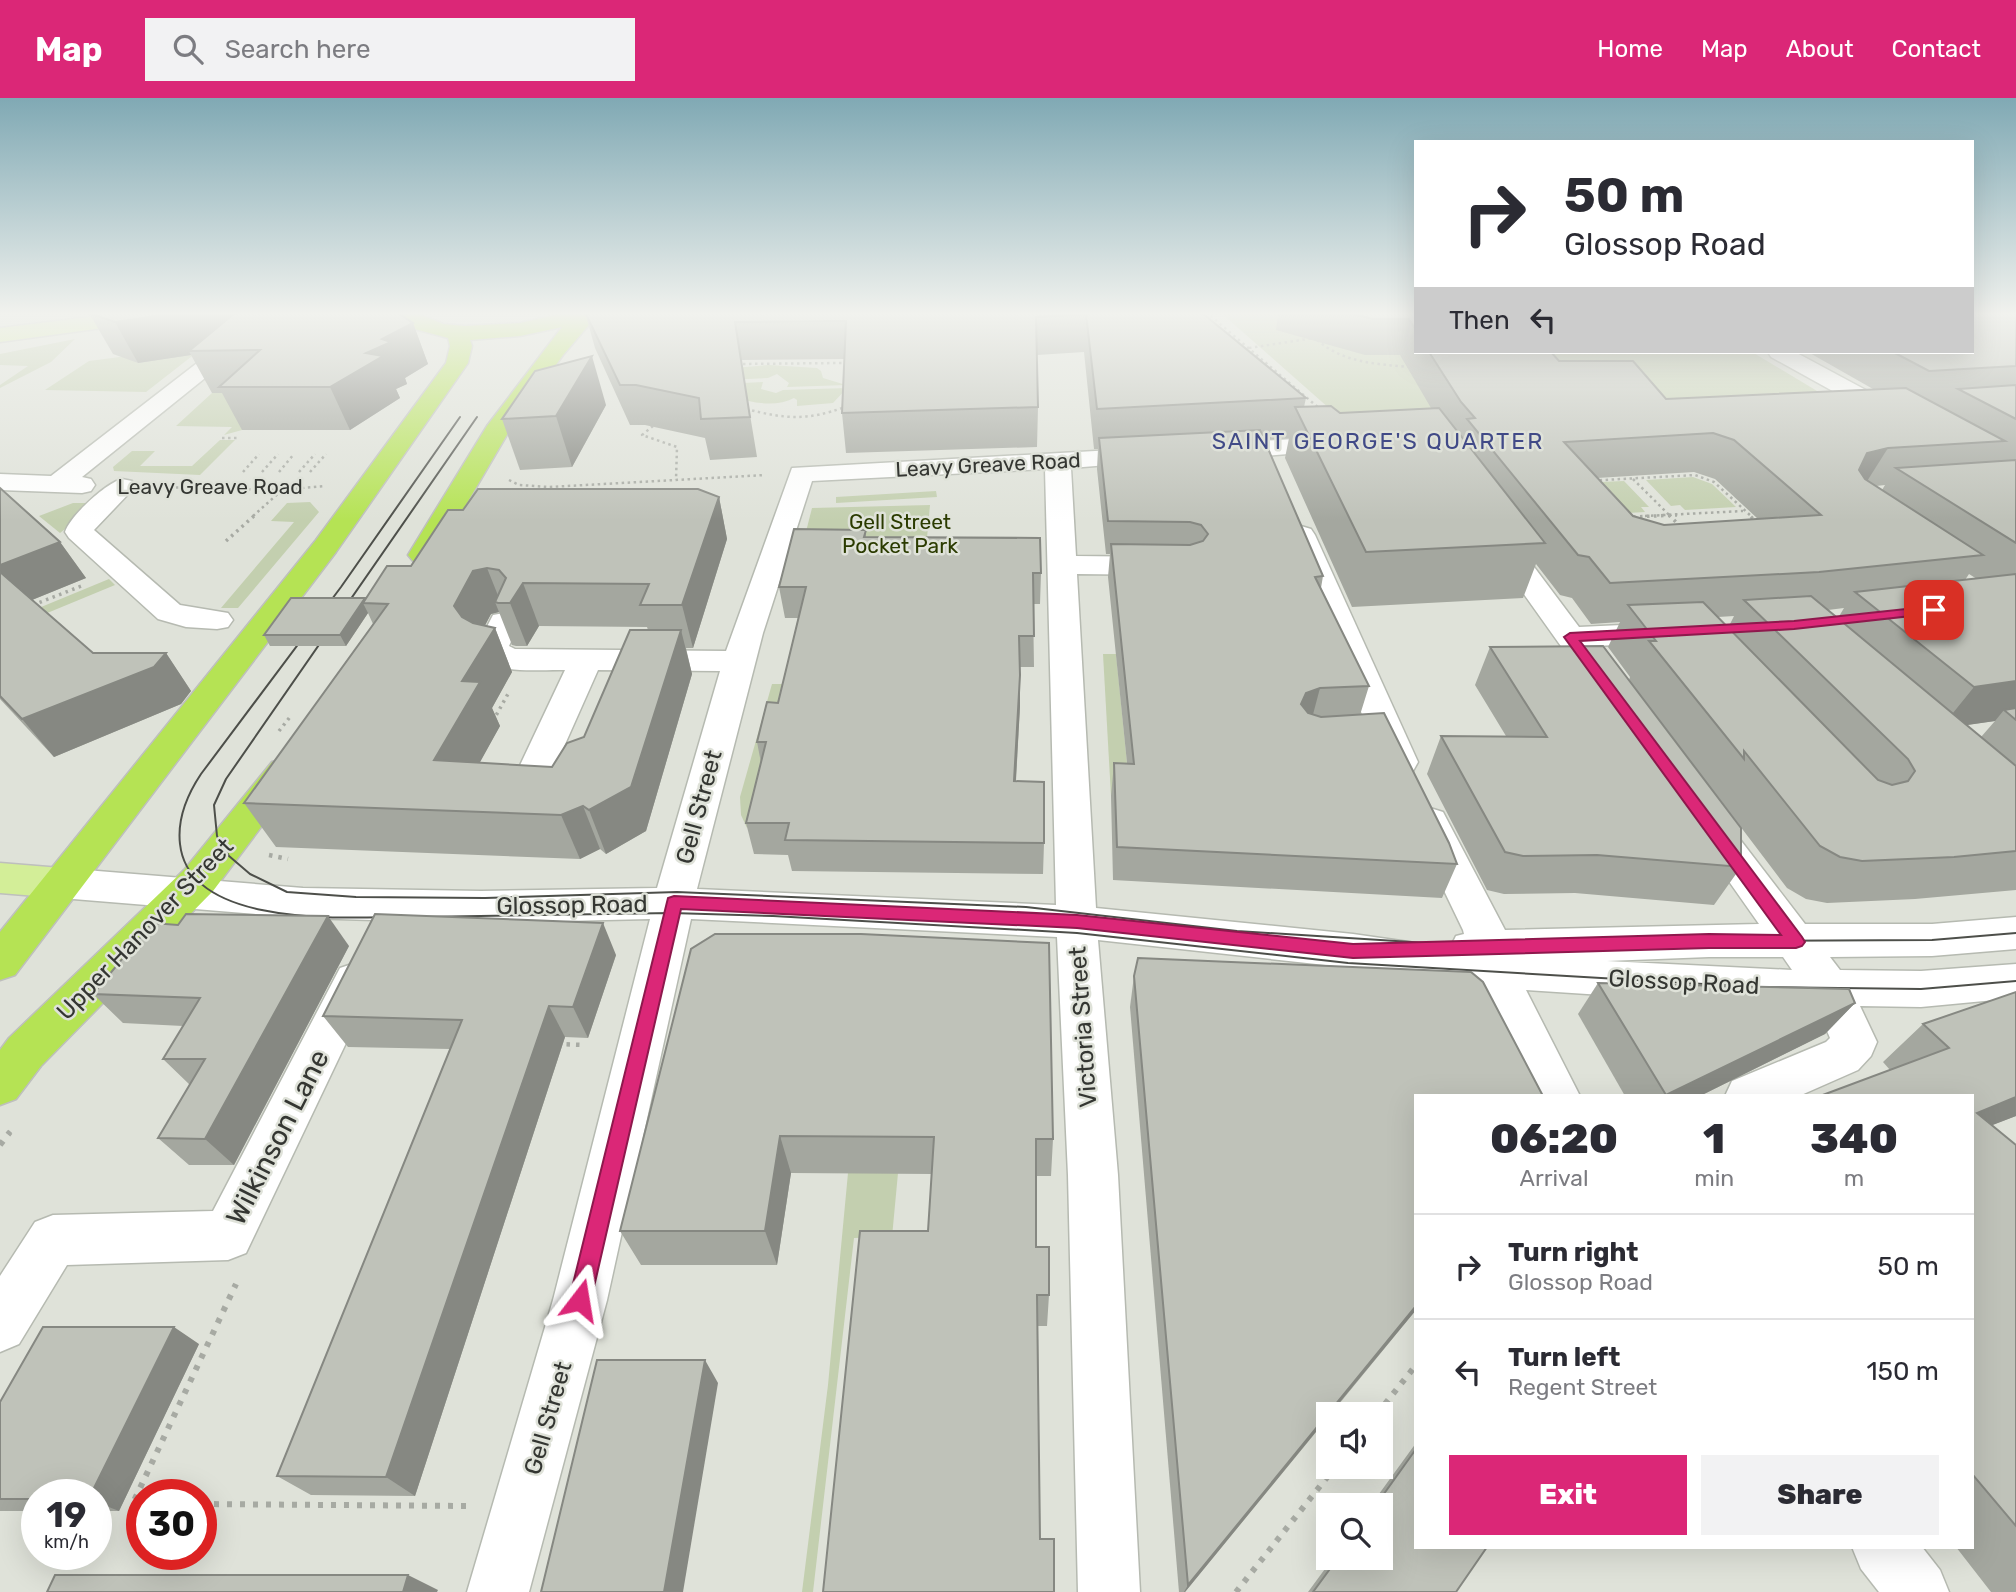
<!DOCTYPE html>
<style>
body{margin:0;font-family:Rubik,sans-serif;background:#f2f2f3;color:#2b2b33;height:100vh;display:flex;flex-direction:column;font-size:26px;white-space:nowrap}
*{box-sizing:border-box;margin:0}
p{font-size:23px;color:#7c7c81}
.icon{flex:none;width:38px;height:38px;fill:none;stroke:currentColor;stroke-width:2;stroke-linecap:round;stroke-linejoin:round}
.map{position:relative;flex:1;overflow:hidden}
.side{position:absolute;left:1414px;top:996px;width:560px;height:455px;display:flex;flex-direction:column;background:#fff;border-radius:0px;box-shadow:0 7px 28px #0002}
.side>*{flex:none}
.top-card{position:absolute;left:1414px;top:42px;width:560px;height:214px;border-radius:0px;box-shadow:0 7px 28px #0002;background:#fff;color:#2b2b33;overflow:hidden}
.buttons{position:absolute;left:1316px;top:1304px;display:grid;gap:14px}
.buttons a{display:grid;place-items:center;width:77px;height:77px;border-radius:0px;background:#fff;box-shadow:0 7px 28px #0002;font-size:35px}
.speed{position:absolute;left:21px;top:1381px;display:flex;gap:14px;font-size:35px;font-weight:700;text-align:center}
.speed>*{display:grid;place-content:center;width:91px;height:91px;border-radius:50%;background:#fff;box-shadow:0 7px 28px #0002;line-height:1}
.speed small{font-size:18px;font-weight:400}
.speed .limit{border:10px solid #d22;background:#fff;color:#111}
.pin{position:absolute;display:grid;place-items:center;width:60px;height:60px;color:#fff;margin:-30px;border-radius:14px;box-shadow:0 4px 10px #0006}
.me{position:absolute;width:77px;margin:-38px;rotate:14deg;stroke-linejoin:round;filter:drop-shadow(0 0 5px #0008)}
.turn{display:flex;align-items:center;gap:24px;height:147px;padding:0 35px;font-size:32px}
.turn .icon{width:91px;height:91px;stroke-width:2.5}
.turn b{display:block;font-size:49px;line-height:60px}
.then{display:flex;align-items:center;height:66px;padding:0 35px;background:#0003;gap:14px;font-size:26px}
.eta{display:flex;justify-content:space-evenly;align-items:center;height:119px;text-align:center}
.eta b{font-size:42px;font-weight:800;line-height:49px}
.cta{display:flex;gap:14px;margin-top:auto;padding:14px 35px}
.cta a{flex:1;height:80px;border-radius:0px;background:#db2777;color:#fff;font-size:28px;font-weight:800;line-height:80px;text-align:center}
.cta a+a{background:#f2f2f3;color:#2b2b33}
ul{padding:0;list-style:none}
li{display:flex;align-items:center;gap:21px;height:105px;padding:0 35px;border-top:2px solid #e1e1e2}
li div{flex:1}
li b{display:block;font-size:26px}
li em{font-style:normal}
header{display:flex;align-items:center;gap:42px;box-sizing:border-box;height:98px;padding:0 35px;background:#db2777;color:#fff}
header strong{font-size:33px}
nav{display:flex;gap:38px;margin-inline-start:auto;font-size:24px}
.search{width:490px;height:63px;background:#f2f2f3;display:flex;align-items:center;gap:18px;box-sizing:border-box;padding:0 24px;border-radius:0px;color:#7c7c81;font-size:26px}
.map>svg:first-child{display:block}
.green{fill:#c3cfaf}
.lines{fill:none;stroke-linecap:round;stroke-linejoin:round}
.minor-casing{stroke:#b6bab1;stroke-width:3}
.major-casing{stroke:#bebfbd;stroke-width:3}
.highway-casing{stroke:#bebfbd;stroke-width:3}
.path-far3{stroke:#a7aaa3;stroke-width:2.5;stroke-dasharray:2.5 3.5;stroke-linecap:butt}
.path-far2{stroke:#a7aaa3;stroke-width:3.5;stroke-dasharray:2.5 4.5;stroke-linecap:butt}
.path-far1{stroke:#a7aaa3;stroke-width:4.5;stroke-dasharray:3.5 6;stroke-linecap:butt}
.path{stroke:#a7aaa3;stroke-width:6;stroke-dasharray:5 8;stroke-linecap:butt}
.minor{fill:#fff;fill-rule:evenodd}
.major{fill:#d3ee98;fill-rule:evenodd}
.highway{fill:#b5e354;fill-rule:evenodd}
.tram{stroke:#4d4f4a;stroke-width:2}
.wall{fill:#a4a79f;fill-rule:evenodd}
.shaded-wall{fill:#868882}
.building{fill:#bfc2b9;stroke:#868882;stroke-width:2;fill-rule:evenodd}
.route{fill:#db2777;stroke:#8e194d;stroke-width:2}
.labels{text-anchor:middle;stroke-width:5;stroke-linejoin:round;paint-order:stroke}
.far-street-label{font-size:21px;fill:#343632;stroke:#dfe2d9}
.far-park-label{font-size:21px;fill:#2b3b00;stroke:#dfe2d9}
.far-quarter-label{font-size:23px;letter-spacing:2px;fill:#414a87;stroke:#dfe2d9}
.street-label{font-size:24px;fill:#343632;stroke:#dfe2d9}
.near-street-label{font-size:28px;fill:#343632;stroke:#dfe2d9}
</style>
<header>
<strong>Map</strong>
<div class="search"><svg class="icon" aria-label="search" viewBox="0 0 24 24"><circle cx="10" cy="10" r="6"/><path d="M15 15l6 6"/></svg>Search here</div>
<nav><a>Home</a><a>Map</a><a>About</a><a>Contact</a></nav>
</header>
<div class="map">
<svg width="2016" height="1494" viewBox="0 0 2016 1494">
<rect width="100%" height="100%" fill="#dfe2d9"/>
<g class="green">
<path d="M1220 214H1416V254H1752L1842 308 1444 332 1374 329 1330 311Z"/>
<path d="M75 241 51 264 0 290V287L28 268 0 267V256Z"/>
<path d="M196 255 146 294 45 292 89 263 135 257 134 263 138 265Z"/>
<path d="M769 267 817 270 821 273 823 280 846 287 787 289 789 285 777 276 768 280 703 283 733 270Z"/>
<path d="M763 284 761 291 776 295 783 292 847 290 833 305 797 308V302L794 300C768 314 727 298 703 287Z"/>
<path d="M281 294 242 332 224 337 232 329 176 328 212 295Z"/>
<path d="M220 342H235L200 377 114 373 113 369 132 353H155L140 368H192Z"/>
<path d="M1693 379 1712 386 1736 409 1685 412 1680 407 1671 408 1646 382Z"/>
<path d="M1624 383 1649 409H1641L1645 414 1593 417 1576 385Z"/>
<path d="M936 393 937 399 836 405V399Z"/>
<path d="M310 404 319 414 238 510H221L294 424 271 423 287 405Z"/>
<path d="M73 405H98L60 435 39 418Z"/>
<path d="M930 407 925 462 799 461 812 410Z"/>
<path d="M109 481 115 487 40 518 0 526Z"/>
<path d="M1103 556H1116L1129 685 1111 698Z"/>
<path d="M772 586H786L747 730 741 717 740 699Z"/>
<path d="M848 1075H898L892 1139 854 1140 813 1494H802L828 1287Z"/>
</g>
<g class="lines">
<g class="minor-casing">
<g id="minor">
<path d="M263 214H287L82 379 91 381 95 387 91 393 82 395 0 392V376L51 378Z"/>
<path d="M1768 254H1795L1903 312 1906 317 1903 322 1894 324 1885 322 1771 259Z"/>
<path d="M1340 338 1349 341 1353 346 1349 351 1215 362 1206 359 1202 354 1206 349 1215 346Z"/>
<path d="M1148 350 1157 353 1161 358 1157 363 1071 370 1076 458 1163 459 1173 462 1178 468 1173 474 1163 477 1077 476 1096 810 1353 836 1450 850 1456 838 1464 836 1463 832 1411 724 1417 714 1430 710 1443 714 1505 832 1759 826 1690 728 1696 718 1709 714 1722 718 1805 826H1932L2016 819V851L1932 858 1830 859 1840 872 1921 873 2016 866V900L1921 909 1860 908 1877 944 1871 958 1858 972 1799 998H1725L1732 983 1826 944 1830 940 1816 907H1755L1526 892 1580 998H1533L1481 888 1353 870 1098 842 1118 1077 1140 1494H1078L1068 1077 1057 839 691 821 607 1202 529 1494H467L553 1202 650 821 481 825 303 820 61 800 47 796 41 785 47 774 61 770 303 790 481 793 657 790 720 573 598 572 550 680 545 689 532 693 519 689 514 680 565 572C537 571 493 579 475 552L493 517 504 515 515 517 520 524 509 548 515 551 726 553 792 370ZM1045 371 1056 807 697 791 763 535 812 383ZM1709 859H1783L1792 872 1607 863Z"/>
<path d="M122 381 132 383 135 389 94 432 180 507 228 515 233 522 228 529 217 531 186 529 158 521 69 440 65 434C70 418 106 385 122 381Z"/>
<path d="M1301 428 1311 431 1315 437 1418 664 1413 673 1400 676 1387 673 1382 664 1287 437 1291 431Z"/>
<path d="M1498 431 1508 434 1579 529 1665 525 1676 528 1681 535 1676 542 1665 545 1593 548 1624 589 1619 596 1607 600 1595 596 1484 440 1488 434Z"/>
<path d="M355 865 370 870 376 882 246 1155 228 1162 67 1167 19 1246 0 1254V1178L35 1124 53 1117 213 1113 340 870Z"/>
<path d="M1852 1449H1922L1940 1472 1949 1494H1879L1861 1471Z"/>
</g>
</g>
<g class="major-casing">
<g id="major">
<path d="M130 214H187L184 219 176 220 0 244V230Z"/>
<path d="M0 765 61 770 75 774 81 785 75 796 61 800 0 795Z"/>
</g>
</g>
<g class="highway-casing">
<g id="highway">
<path d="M391 214H415L443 226 465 228 520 225 569 214H600L563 257 512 328 433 463 423 466 413 463 408 457 487 328 562 229 520 238 470 242 472 248 468 265 336 454 15 877 0 882V834L316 442 446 265 450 248 448 240 411 230Z"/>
<path d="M285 661 298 664 303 673 213 793 41 968 16 1001 0 1007V952L9 940 185 771 272 664Z"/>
</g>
</g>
<g class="path-far3">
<path d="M1206 214 1320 311"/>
<path d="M1317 242C1344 265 1376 266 1410 269"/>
<path d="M1249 250 1314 240"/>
<path d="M737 266 842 265"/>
<path d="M746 311C786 321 806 323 845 309"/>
<path d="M653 328 642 337 677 349 676 382"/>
<path d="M222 340H237"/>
<path d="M243 374 259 356"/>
<path d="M262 374 278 356"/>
<path d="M279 374 294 356"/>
<path d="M299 374 315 356"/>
<path d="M310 374 326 356"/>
<path d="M1633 381 1670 418"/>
<path d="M509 382 519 387 549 389 765 377"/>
<path d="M158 389 282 392 324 388"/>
<path d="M253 418 282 392"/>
<path d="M1587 418 1562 390 1567 384 1695 377 1714 384 1751 418"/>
<path d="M1645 418 1743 413"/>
</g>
<g class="path-far2">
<path d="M1586 417 1619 454 1642 463 1772 454 1779 445 1749 417"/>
<path d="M1669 417 1681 429"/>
<path d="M1633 419 1677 417"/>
<path d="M226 443 255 417"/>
<path d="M33 507 84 487"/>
<path d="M493 623 509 594"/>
<path d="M279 633 290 619"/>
</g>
<g class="path-far1">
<path d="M269 757 288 761"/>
<path d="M557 946 585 947"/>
<path d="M8 1036 12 1031"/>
</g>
<g class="path">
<path d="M0 1047 10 1034"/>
<path d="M1377 1316 1416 1267"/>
<path d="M142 1405H133L236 1186"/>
<path d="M201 1406 466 1408"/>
<path d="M1236 1494 1336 1368"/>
</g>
<use href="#minor" class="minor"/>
<use href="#major" class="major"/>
<use href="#highway" class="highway"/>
<g class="tram">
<path d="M477 319 226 681 214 707 217 738 229 758 250 776 287 794 356 799 485 800 677 794 1026 809 1237 833 1490 849 1709 843 1932 842 2016 835"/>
<path d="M392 819C335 820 189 827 180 746 177 720 187 697 201 676L341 489 460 319"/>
<path d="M420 819 672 815 773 818 1077 835 1348 865 1755 889 1921 891 2016 883"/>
</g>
</g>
<g class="wall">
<path d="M585 214H1201L1306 300 1304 309 1340 315 1431 310 1400 257H1365L1276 232 1278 214H1416V254H1551L1559 263 1666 301 1873 291 1808 254H1972L2016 214V792L1915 801 1827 805 1806 801 1787 790 1718 699 1741 769 1714 807 1575 795 1504 796 1487 792 1427 676 1441 638H1506L1475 587 1490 549 1629 582 1630 579 1608 549 1620 524 1591 526 1572 500 1560 497 1536 466 1523 500 1352 509 1285 360 1289 340 1264 342 1323 478 1321 490 1369 588 1360 617 1457 766 1442 800 1113 782 1111 698 1114 665H1127L1108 479 1110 456H1106L1097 371 1098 351H1094L1084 254 1037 257 1038 309 1037 349 846 355 842 315 844 261 741 262 757 359 710 362 705 340 645 327H630L595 250ZM1694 374 1715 381 1758 421 1664 427 1633 418 1597 380ZM1885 387 1882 392 1876 388ZM1969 476 1977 481 1965 482ZM1844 510 1838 520 1828 512ZM1734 518 1728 530 1718 519ZM1995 623 1981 639 1966 627Z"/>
<path d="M89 215 413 225 428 266 405 280 407 286 396 291 400 300 350 332H242L222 295H212L191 257 138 265 113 256Z"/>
<path d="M606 307 572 369 520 372 502 321Z"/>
<path d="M0 390 60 444 86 480 32 502 93 555H166L191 593 181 606 54 659 0 601Z"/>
<path d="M719 399 727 441 693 550H686L692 576 646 733 606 756 600 751 580 761 276 749 244 705 373 526 368 515 346 548H270L264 537 365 500V501L411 468 463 412ZM499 514 512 547 516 548H527L539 528 647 529 648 532 584 639 552 669 479 665 500 628 492 610 512 574 495 530 484 528 491 516Z"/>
<path d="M866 432V439L1041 475 1040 506H1033L1034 569H1020V608L1016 683 1044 745 1043 776 792 773 788 757 754 756 746 725 761 665 757 644 778 605 798 520H785L779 489Z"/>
<path d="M349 848 234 1067H189L158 1040 190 987 163 961 183 928 123 925 93 896Z"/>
<path d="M691 851 1053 1041 1051 1078H1036V1149L1049 1197 1047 1228H1038L1040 1441 1054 1494 928 1133 932 1076 791 1075 777 1167H641L620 1133Z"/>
<path d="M616 857 588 940 565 939 415 1398 311 1397 277 1378 450 951 348 949 323 918Z"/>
<path d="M1134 878 1416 998V1212L1185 1494H1179L1130 909Z"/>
<path d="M1598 885 1855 905 1825 936 1700 998H1625L1578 916Z"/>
<path d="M2016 894V1018L1992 1027 2016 1047V1494H1991L1956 1449H1972V998L1890 972 1883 964 1923 926Z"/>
<path d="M199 1246 119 1413H96V1396H37V1413H0V1304Z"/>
<path d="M1416 1345V1449L1456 1494H1308L1333 1460H1381V1407H1371Z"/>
</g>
<g class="shaded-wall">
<path d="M184 214H259L189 253 191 257 138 265 115 224Z"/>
<path d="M413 225 428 266 405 280 407 286 396 291 400 300 350 332 330 289 382 241Z"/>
<path d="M592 258 606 307 572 369 556 318Z"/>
<path d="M1888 350 1864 388 1843 394 1867 355Z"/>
<path d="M719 399 727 441 693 550 682 507Z"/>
<path d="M60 444 86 480 22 506 0 477V467Z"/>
<path d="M487 470 501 505 495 504 499 514 491 516 473 551 454 508 473 473Z"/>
<path d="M523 485 539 528 527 548 510 505Z"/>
<path d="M365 500 367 505H363L368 515 346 548 340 537Z"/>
<path d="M495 530 512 574 492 610 500 628 457 706 434 662 462 583Z"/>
<path d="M681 532 692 576 646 733 606 756 589 712Z"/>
<path d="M166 555 191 593 181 606 54 659 22 621Z"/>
<path d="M1020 577V608L1014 714V683Z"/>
<path d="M2016 583V619L2004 612 1995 623 1940 631 1974 589Z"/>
<path d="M1320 590 1311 624 1301 606 1306 595Z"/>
<path d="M583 708 600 751 580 761 561 717Z"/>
<path d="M328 818 349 848 234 1067 205 1041Z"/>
<path d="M603 825 616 857 588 940 573 909Z"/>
<path d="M1855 905 1825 936 1700 998H1665Z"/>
<path d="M549 908 565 939 415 1398 386 1379Z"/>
<path d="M2016 999V1018L1972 1035 1977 1015Z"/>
<path d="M780 1038 791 1075 777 1167 765 1133Z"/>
<path d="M1416 1208V1212L1330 1316H1328V1319L1185 1494H1184L1188 1487Z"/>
<path d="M174 1229 199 1246 119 1413 96 1404V1396H91Z"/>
<path d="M705 1262 718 1285 683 1494H664Z"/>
<path d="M408 1477 438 1492 437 1494H403Z"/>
</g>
<g class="building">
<path d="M89 214H184L115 224 89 215Z"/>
<path d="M236 214H396L413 225 382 241 391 244 366 255 383 258 330 289H219L260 252 189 253Z"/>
<path d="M585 214H1201L1306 300 1097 311 1086 216 1036 219 1038 309 842 315 846 223 735 224 750 319 701 321 699 300 636 287H620Z"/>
<path d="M1345 214H1416V232L1409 221H1373Z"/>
<path d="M1972 214H2016V268L1929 273 1893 254H1972Z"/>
<path d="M1429 254H1551L1559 263H1633L1666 301 1906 290 2005 343 1888 350 1867 355 1859 372 1865 381 1983 457 1819 474 1610 485 1589 459 1578 457 1467 321 1475 320 1461 304ZM1713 335 1734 342 1821 417 1664 427 1633 418 1564 344Z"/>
<path d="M592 258 556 318 502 321 535 273Z"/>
<path d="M2016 287V321L1958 291Z"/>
<path d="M1331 308 1340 315 1439 310 1545 445 1366 454 1295 309Z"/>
<path d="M1260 332 1323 478 1315 479 1369 588 1320 590 1306 595 1301 606 1308 615 1321 619 1384 615 1449 745 1457 766 1117 749 1114 665 1134 666 1111 446 1190 447 1203 443 1208 436 1201 427 1190 424 1108 423 1099 340Z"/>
<path d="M2016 362V445L1896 370Z"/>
<path d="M0 390 60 444 0 467Z"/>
<path d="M478 391H698L719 399 682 507H640L649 486 523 485 510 505H498L495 504 506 480 499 472 487 470 473 473 454 508 462 519 473 525 495 530 462 583 480 584 434 662 552 669 567 645 584 639 630 532H681L631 689 589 712 583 708 561 717 244 705 388 506 363 505 387 468H411L448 412H463Z"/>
<path d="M794 431 866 432 864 439 1040 440 1041 475H1033L1034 538H1019L1020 577 1014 683 1044 684V745L785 742 789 725H746L766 644H757L767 604 778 605 806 489H779Z"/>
<path d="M0 474 93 555H166L154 569 22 621 0 598Z"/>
<path d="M2016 476V583L1974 589 1855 494Z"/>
<path d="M1811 498 2016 668V753L1954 759 1862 763 1840 759 1820 748 1744 653V661L1649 543H1656L1628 507 1703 504 1878 682 1892 687 1908 683 1915 673 1908 661 1744 502Z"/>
<path d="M291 500H365L340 537H264Z"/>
<path d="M1603 548 1741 730V769L1597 757 1523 758 1505 754 1441 638 1547 639 1490 549Z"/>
<path d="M2016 610V622L2004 612Z"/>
<path d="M186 816 328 818 205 1041 158 1040 205 961H163L200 900 93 896 152 825 178 827Z"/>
<path d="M375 816 603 825 573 909 549 908 386 1379 277 1378 462 922 323 918Z"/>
<path d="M715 836H861L1049 845 1053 1041H1036V1149H1049V1197H1037L1040 1441H1054V1494H823L860 1133H928L934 1039 780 1038 765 1133H620L691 851Z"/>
<path d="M1138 860 1471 874 1483 884 1543 998H1416V1208L1188 1487 1134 878Z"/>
<path d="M1598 885 1849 891 1855 905 1666 997Z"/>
<path d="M2016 894V999L1977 1015 2016 1047V1428L1972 1376V998H1820L1949 950 1923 926Z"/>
<path d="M43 1229H174L91 1396H37V1401H0V1304Z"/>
<path d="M597 1262H705L664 1494H541Z"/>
<path d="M1416 1351V1449H1487L1456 1494H1313L1338 1460H1381V1407H1376Z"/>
<path d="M55 1477H408L403 1494H47Z"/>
</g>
<linearGradient id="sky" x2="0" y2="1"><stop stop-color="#80a9b4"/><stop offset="0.51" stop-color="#f1f2ee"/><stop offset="1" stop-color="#f1f2ee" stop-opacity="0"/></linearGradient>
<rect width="2016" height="423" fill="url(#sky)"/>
<path class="route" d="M1934 508 1938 509V515L1794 531 1580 543 1802 839 1805 844 1802 848 1796 850H1709L1353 860 1077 830 681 811 591 1202 588 1209 580 1213 573 1209 569 1202 668 800 674 798 1077 817 1353 846 1709 836 1781 837 1564 539 1570 535 1794 523Z"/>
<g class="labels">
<g class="far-street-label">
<text transform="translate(988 367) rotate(-3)" y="7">Leavy Greave Road</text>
<text x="210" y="396">Leavy Greave Road</text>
</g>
<g class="far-park-label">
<text x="900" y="431">Gell Street<tspan x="900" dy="24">Pocket Park</tspan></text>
</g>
<g class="far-quarter-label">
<text x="1378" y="351">SAINT GEORGE'S QUARTER</text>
</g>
<g class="street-label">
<text transform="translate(699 709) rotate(-75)" y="8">Gell Street</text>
<text transform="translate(572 807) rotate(-1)" y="8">Glossop Road</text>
<text transform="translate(145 831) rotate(-46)" y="8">Upper Hanover Street</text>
<text transform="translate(1684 884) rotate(3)" y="8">Glossop Road</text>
<text transform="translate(1083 929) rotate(-94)" y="8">Victoria Street</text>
<text transform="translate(548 1320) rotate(-74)" y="8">Gell Street</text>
</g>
<g class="near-street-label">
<text transform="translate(277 1039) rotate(-63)" y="10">Wilkinson Lane</text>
</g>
</g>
</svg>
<div class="buttons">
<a><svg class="icon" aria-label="sound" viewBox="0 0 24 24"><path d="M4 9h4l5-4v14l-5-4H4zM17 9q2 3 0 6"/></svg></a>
<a><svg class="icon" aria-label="search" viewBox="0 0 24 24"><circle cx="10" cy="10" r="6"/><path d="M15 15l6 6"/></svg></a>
</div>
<div class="speed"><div>19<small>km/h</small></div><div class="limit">30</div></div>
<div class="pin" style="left:1934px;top:512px;background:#d93025"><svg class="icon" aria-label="arrive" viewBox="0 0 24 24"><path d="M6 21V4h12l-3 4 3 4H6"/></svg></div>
<svg class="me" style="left:580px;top:1202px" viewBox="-20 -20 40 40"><path d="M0-17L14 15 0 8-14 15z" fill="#db2777" stroke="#fff" stroke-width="4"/></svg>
<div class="top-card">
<div class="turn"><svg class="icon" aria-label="right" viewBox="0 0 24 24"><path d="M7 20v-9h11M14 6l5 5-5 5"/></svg><div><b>50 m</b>Glossop Road</div></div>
<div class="then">Then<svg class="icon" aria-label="left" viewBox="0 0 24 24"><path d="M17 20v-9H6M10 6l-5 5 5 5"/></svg></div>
</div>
<section class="side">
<div class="eta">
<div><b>06:20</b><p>Arrival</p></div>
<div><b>1</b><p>min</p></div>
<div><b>340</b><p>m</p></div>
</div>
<ul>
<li><svg class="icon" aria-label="right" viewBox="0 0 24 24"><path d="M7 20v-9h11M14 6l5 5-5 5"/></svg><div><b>Turn right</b><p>Glossop Road</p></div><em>50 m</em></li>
<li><svg class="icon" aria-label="left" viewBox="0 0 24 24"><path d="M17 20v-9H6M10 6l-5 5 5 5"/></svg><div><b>Turn left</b><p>Regent Street</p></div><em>150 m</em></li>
</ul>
<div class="cta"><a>Exit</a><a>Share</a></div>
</section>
</div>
